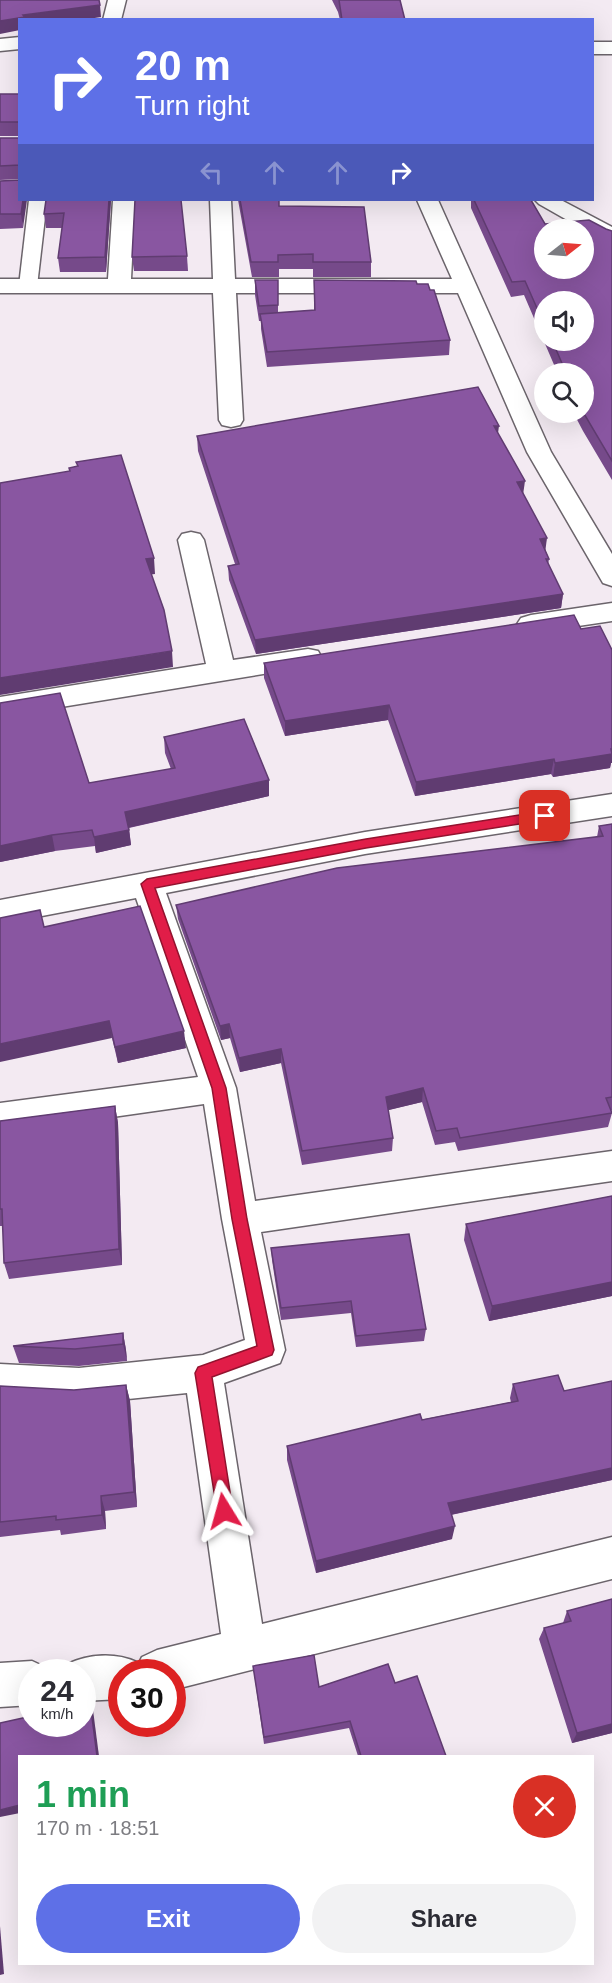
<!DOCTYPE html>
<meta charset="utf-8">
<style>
body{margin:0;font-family:Arial,sans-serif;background:#f2f2f3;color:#2b2b33;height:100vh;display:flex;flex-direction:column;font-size:22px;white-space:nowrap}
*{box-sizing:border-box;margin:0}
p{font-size:20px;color:#7c7c81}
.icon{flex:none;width:33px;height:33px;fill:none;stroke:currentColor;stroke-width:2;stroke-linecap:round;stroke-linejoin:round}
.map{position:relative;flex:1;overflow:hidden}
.details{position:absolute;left:18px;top:1755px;width:576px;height:210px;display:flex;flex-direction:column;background:#fff;border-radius:0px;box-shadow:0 6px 24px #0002}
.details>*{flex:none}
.banner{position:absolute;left:18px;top:18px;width:576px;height:183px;border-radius:0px;box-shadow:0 6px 24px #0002;background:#5e70e7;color:#fff;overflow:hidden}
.needle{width:39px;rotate:73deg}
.buttons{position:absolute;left:534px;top:219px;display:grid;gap:12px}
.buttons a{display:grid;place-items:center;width:60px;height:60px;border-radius:50%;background:#fff;box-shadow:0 6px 24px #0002;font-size:30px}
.speed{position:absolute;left:18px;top:1659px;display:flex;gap:12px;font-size:30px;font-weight:700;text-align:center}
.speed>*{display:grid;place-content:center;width:78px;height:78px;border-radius:50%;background:#fff;box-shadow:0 6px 24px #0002;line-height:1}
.speed small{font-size:15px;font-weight:400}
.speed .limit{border:9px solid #d22;background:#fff;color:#111}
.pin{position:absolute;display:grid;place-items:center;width:51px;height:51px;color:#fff;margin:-26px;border-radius:12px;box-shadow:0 3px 9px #0006}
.me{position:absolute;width:66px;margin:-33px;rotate:352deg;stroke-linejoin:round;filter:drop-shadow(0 0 4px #0008)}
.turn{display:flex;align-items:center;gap:21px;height:126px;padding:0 18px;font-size:27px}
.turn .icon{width:78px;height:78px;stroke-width:2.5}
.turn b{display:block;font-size:42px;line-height:51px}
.lanes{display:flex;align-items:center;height:57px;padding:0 18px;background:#0003;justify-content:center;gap:30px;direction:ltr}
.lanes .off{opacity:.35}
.round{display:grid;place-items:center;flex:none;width:63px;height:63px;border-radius:32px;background:#f2f2f3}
.headline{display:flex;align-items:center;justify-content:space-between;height:102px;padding:0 18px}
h1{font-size:36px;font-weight:700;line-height:45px;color:#1e9e55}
.button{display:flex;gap:12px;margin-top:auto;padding:12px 18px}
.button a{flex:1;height:69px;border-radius:36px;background:#5e70e7;color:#fff;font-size:24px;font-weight:700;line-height:69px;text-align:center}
.button a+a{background:#f2f2f3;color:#2b2b33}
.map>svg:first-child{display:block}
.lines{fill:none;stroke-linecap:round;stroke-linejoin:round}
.lane-casing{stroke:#6b646b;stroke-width:3}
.street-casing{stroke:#6b646b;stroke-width:3}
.lane{fill:#fff;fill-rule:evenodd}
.street{fill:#fff;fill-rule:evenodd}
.wall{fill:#764a8a;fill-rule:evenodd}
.shaded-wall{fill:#603c71}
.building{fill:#8956a1;stroke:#603c71;stroke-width:1.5;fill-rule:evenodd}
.route{fill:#e11d48;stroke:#92132f;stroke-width:1.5}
</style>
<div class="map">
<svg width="612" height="1983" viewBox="0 0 612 1983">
<rect width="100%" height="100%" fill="#f3eaf2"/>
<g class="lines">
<g class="lane-casing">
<path id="lane" d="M29 200H47L37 286 34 290H22L19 286Z"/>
</g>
<g class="street-casing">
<g id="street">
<path d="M108 0H126L121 20H103Z"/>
<path d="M20 37V49L0 51V39Z"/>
<rect x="592" y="42" width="20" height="12"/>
<path d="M113 200H135L131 279H213L210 200H231L235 279H452L417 200H438L551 452 612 554V586L603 583 527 452 458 293H236L243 420 240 425 231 427 222 425 219 420 213 293H0V279H108Z"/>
<path d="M535 200H561L612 227V243L604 241 539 204Z"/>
<path d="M191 532 200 534 204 540 233 660 308 649 318 651 322 658 318 665 0 717V697L206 664 178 540 182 534Z"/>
<path d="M612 603V621L531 633 521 630 517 624 521 618 531 615Z"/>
<path d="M612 794V816L365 854 166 893 236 1088 255 1201 612 1151V1181L261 1232 285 1350 280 1363 224 1383 262 1624 612 1537V1579L172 1690V1672H122V1699L82 1701V1672H63L67 1664C89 1654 115 1652 137 1662L138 1665 142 1657 157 1650 221 1634 187 1393 79 1404 0 1400V1364L79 1368 203 1355 245 1340 222 1219 204 1104 0 1133V1103L198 1077 136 898 0 924V900L365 832Z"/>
<path d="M32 1661 47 1668 49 1672H32V1705L0 1707V1663Z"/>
</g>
</g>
<use href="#lane" class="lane"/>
<use href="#street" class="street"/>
</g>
<g class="wall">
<path d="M332 0H400L405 20H340L338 12Z"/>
<rect x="0" y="94" width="20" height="42"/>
<path d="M0 138H20V179L0 180Z"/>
<path d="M20 180 23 228 0 229V181Z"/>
<path d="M111 200 106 272H60L58 258 62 228H46L44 214Z"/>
<path d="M238 200H279V206L371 262V277H313V269H279V277H252Z"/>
<path d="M471 200H531L545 224 606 229 612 231V480L583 431 573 412H584V374H558L524 295 511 297 471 208ZM544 302 584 340H544Z"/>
<path d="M187 256 188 271H134L132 257Z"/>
<path d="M255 280H278V313L314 310V280L417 284 430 290 450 340 449 355 267 367 261 329V321H259L255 295Z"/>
<path d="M498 433 549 559 548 565 563 594 561 608 256 654 229 580 228 566 235 564 198 451 197 436Z"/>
<path d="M581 629 612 650V763H611L610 768 553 777 551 774 415 796 388 720 285 736 264 678V663Z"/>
<path d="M0 703 89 783 171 769 165 753 164 737 269 796 129 828 131 845 96 853 95 846 55 851 0 862Z"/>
<path d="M612 824V1110L611 1111 612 1113 608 1127 458 1151 455 1142 435 1145 422 1102 388 1110 393 1138 392 1151 302 1165 281 1063 240 1072 230 1038 221 1040 178 919 176 905 597 837 599 826Z"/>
<path d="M44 927 186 1048 118 1063 112 1038Z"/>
<path d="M115 1106 118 1123 122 1265 9 1279 4 1263 3 1226H0V1121Z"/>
<path d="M612 1196V1296L489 1321 464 1240 466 1224Z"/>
<path d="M271 1248 426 1329 424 1341 356 1347 351 1313 281 1320 272 1260Z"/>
<path d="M123 1333 126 1350 127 1361 79 1366 19 1363 13 1346Z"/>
<path d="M612 1381V1480L451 1515 452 1539 316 1573 287 1460V1446L511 1402 510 1398 513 1384 564 1391Z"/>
<path d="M126 1385 130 1401 137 1507 105 1511 106 1529 61 1535 60 1530 0 1537V1386L74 1390Z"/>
<path d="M612 1599V1733L572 1743 539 1639 544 1628 563 1623 567 1611Z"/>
<path d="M253 1666 319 1687 395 1683 446 1756H358L349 1728 264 1744Z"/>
</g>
<g class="shaded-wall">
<path d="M100 5 101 17 82 20H20V30L0 34V21L23 15Z"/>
<path d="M23 200H27L23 228 21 214Z"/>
<path d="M109 200H111L106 272 105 257Z"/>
<path d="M494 426H499L497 440Z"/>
<path d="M525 481 523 495 517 482Z"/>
<path d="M547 538 545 553 540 539Z"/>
<path d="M154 558 155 574 147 575 146 559Z"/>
<path d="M563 594 561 608 256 654 255 640Z"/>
<path d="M172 651 173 667 0 695V678Z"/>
<path d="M389 705 388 720 285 736V721Z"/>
<path d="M612 749V763H611L610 768 553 777 555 763Z"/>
<path d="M554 759 551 774 415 796 416 782Z"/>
<path d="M269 780V796L127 828 125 812Z"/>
<path d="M129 830 131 845 96 853 94 837Z"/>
<path d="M52 835 55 851 0 862V846Z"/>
<path d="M109 1021 112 1038 0 1062V1044Z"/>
<path d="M229 1024 230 1038 221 1040 220 1026Z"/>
<path d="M184 1031 186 1048 118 1063 115 1047Z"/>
<path d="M281 1049V1063L240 1072 239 1058Z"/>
<path d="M423 1088 422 1102 385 1111 386 1097Z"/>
<path d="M115 1106 118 1123 122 1265 119 1249Z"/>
<path d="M612 1282V1296L489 1321 492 1306Z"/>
<path d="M123 1333 126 1350 127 1361 123 1344Z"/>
<path d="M126 1385 130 1401 137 1507 134 1492Z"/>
<path d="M612 1468V1480L445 1516 448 1503Z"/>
<path d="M101 1496 105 1511 106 1529 102 1515Z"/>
<path d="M455 1526 452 1539 316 1573V1561Z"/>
<path d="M90 1702 93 1710 99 1756H97Z"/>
<path d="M612 1724V1733L572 1743 577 1733Z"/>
<path d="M20 1805V1813L0 1817V1810Z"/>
<path d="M0 1926 4 1974 0 1975Z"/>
</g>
<g class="building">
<path d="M0 0H99L100 5 23 15 25 17 0 21Z"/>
<path d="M339 0H400L405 20H342Z"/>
<rect x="0" y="94" width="20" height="28"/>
<path d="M0 138H20V165L0 166Z"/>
<path d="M20 180V200H23L21 214H0V181Z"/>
<path d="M46 200H109L105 257 58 258 64 213 44 214Z"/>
<path d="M135 200H181L187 256 132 257Z"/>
<path d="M240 200H279V206L364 207 371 262H313V254L278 255V262H251Z"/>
<path d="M474 200H531L545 224 589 220 606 229 612 231V461L583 412 584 374H562L560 369 564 368 552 340H584V302H544V324L525 281 512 282ZM544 230H584V268H544Z"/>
<path d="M255 280H278V305L259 306Z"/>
<path d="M314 280 416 281 417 284H428L430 290H434L450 340 267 352 260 314 315 310Z"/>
<path d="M478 387 499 426H494L525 481 517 482 547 538 540 539 549 559H546L563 594 255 640 228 566 239 564 197 436Z"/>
<path d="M121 455 154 558 146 559 164 610 172 651 0 678V483L70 471 69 468 78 466 76 462Z"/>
<path d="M574 615 581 629 600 626 612 650V749H611L612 754 555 763 554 759 416 782 389 705 285 721 264 663Z"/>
<path d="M60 693 89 783 175 768 164 737 244 719 269 780 125 812 129 830 94 837 92 830 52 835 0 846V703Z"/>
<path d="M612 824V1097L606 1098 612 1113 460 1138 457 1128 436 1131 423 1088 386 1097 393 1138 302 1151 281 1049 239 1058 229 1024 220 1026 176 905 337 868 603 836 599 826Z"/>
<path d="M140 906 184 1031 115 1047 109 1021 0 1044V918L40 910 44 927Z"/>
<path d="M115 1106 119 1249 4 1263 2 1209H0V1121Z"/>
<path d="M612 1196V1282L492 1306 466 1224Z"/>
<path d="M409 1234 426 1329 356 1336 351 1301 281 1308 271 1248Z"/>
<path d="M123 1333V1344L75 1349 13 1346Z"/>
<path d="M558 1375 564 1391 612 1381V1468L448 1503 455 1526 316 1561 287 1446 420 1414 422 1420 518 1401 513 1384Z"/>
<path d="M126 1385 134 1492 101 1496 102 1515 56 1520V1516L0 1522V1386L74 1390Z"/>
<path d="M612 1599V1724L577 1733 544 1628 571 1621 567 1611Z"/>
<path d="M314 1655 319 1687 388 1664 395 1683 417 1676 446 1756H361L350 1721 264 1737 253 1666Z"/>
<path d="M90 1702 97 1756H20V1805L0 1810V1723L32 1716V1724H82V1704Z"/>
</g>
<path class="route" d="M545 811 551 816 545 820 366 848 155 888 226 1088 247 1219 274 1350 272 1355 212 1377 233 1511 230 1517 224 1520 218 1517 195 1373 198 1367 257 1346 232 1219 212 1088 141 884 147 879 366 839Z"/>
</svg>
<div class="buttons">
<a><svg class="needle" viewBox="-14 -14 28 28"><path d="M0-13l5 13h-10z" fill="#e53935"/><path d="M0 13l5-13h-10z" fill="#7c7c81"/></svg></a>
<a><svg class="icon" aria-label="sound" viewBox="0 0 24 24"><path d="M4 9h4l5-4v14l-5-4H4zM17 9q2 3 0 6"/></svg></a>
<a><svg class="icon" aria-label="search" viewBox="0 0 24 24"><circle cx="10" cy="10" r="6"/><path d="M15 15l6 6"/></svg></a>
</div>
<div class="speed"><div>24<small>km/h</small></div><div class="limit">30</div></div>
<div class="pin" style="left:545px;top:816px;background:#d93025"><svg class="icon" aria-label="arrive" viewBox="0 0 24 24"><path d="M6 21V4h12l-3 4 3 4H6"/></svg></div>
<svg class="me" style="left:224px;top:1511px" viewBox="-20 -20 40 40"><path d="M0-17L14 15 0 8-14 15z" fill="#e11d48" stroke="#fff" stroke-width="4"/></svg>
<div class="banner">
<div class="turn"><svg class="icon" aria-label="right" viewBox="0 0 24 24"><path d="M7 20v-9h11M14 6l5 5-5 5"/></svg><div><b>20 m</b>Turn right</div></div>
<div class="lanes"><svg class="icon off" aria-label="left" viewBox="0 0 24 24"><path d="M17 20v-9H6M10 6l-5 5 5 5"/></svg><svg class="icon off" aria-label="ahead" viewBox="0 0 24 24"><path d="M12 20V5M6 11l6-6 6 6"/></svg><svg class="icon off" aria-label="ahead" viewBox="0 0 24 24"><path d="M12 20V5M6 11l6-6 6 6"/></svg><svg class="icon" aria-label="right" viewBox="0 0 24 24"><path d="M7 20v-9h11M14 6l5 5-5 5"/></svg></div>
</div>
<section class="details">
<div class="headline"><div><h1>1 min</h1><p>170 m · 18:51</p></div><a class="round" style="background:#d93025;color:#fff"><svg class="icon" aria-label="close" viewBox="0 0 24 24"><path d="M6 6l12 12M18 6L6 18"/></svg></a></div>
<div class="button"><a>Exit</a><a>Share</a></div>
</section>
</div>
